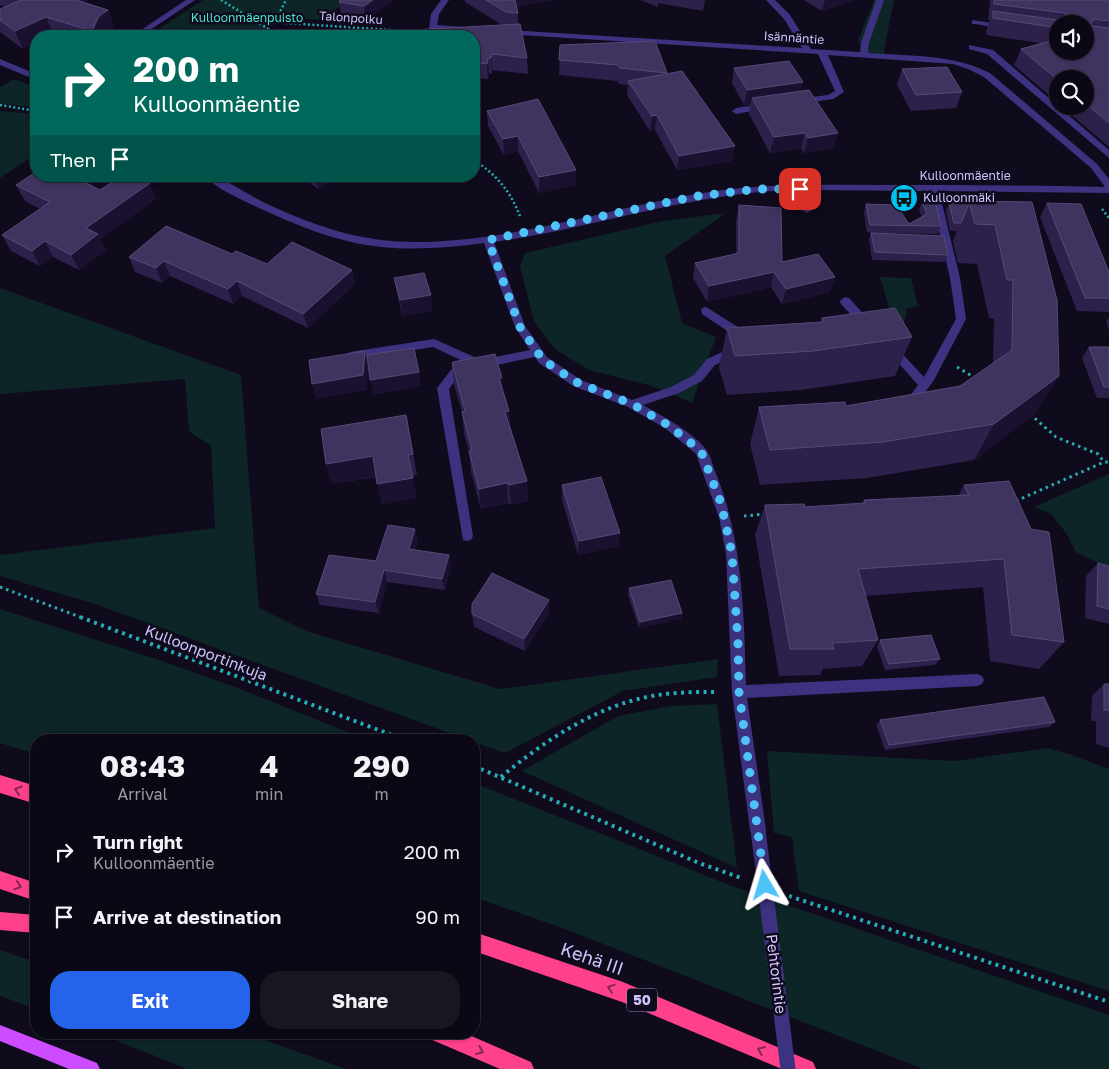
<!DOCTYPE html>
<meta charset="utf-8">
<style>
body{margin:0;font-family:"Golos Text",sans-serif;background:#191622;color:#f1f3f6;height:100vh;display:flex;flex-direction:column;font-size:19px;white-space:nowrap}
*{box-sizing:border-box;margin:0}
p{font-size:16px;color:#9a9aa0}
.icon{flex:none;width:28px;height:28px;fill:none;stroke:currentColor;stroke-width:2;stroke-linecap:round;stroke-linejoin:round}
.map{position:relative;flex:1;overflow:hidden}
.sheet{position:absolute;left:30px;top:734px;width:450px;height:305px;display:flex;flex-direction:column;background:#0b0815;border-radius:20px;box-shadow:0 1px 4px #0004,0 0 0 1px #2b2934}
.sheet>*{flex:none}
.banner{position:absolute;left:30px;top:30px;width:450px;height:152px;border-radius:20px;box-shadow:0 1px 4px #0004,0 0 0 1px #2b2934;background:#00695c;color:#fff;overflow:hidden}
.fabs{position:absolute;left:1049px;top:15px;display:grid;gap:10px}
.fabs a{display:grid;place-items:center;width:45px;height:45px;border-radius:50%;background:#0b0815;box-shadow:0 1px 4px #0004,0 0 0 1px #2b2934;font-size:25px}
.pin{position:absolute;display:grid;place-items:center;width:42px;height:42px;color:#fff;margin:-21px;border-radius:10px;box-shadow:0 2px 8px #0006}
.me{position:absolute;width:55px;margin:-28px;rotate:353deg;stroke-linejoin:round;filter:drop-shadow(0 0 4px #0008)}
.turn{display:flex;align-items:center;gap:18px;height:105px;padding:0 20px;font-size:22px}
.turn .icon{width:65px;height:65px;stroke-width:2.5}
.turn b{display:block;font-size:35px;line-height:42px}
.then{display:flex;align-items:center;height:48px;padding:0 20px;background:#0003;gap:10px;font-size:19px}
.eta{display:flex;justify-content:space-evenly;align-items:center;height:85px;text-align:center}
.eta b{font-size:30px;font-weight:700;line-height:35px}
.primary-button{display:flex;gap:10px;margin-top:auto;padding:10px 20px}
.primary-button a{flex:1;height:58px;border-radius:20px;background:#2563eb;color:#fff;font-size:20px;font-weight:700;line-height:58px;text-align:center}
.primary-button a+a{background:#191622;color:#f1f3f6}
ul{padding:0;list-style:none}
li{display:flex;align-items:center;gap:15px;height:65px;padding:0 20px}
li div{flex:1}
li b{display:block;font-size:19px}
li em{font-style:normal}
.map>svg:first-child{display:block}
.green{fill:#0d2527}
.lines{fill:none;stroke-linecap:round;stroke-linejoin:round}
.path-far2{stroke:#25aeb3;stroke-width:2.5;stroke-dasharray:2 2.5;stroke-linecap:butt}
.path-far1{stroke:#25aeb3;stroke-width:3;stroke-dasharray:2.5 4;stroke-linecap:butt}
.path{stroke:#25aeb3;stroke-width:4;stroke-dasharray:3 4.5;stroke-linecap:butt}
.minor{fill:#3c327f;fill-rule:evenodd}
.major{fill:#cd4cff;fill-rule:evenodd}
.highway{fill:#ff408a;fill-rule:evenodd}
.minor-bridge{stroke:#3c327f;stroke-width:15}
.wall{fill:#2d214c;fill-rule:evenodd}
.shaded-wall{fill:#1a1130}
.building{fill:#3f335f;stroke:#564a78}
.oneway{stroke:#872553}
.route{stroke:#4fc3f7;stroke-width:9;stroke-dasharray:0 16.2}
.labels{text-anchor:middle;stroke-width:5;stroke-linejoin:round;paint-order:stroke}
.far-park-label{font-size:12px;fill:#4be5cd;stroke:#0f0a1c}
.far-street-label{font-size:12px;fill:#d1c5ff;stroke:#0f0a1c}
.far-poi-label{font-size:12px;fill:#d1c5ff;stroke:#0f0a1c;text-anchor:start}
.shield{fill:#0f0a1c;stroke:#978dbb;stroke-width:1}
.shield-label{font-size:14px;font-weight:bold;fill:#d1c5ff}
.street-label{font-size:15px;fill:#d1c5ff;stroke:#0f0a1c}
.near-street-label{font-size:18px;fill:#d1c5ff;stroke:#0f0a1c}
</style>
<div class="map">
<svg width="1109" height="1069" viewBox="0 0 1109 1069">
<rect width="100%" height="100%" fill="#0f0a1c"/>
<g class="green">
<path d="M203 0H346L326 20 283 18 258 36H148Z"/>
<path d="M874 0H894L884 50 886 57 864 55 858 40Z"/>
<path d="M12 80H18L36 88V108L0 103V87Z"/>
<path d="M0 111 36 114V154L0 178Z"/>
<path d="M726 213 665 256 682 323 716 337 692 403 652 386 589 370 555 349 534 321 520 266 525 253 663 221Z"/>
<path d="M880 277 911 278 918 306 905 309 907 314 894 343 890 310Z"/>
<path d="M0 288 241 375 259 608 306 631 500 689 718 659 717 677 623 691 505 753 474 742V740H469L92 603 0 576V555L215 528 211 446 189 431 185 379 0 394Z"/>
<path d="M1109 474V565L1100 564 1076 552 1066 533 1051 514 1034 507Z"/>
<path d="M0 609 159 660 238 688 367 740H36V754L0 743Z"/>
<path d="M717 704 737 868 522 771 618 716 671 706Z"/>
<path d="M1047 748 1072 755 1109 769V991L799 891 792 837 774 833 767 751 955 761Z"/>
<path d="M474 783 729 885 1109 1015V1069H923L565 929 474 897Z"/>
<path d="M0 950 36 962V1009L0 996Z"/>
<path d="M98 1033H245L346 1069H187Z"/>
</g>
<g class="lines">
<g class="path-far2">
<path d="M221 0 280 36"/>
<path d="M254 21 407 31"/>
<path d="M271 21 280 12 286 0"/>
<path d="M0 105 36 111"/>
<path d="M474 160C497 175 510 191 520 216"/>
<path d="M1102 209 1109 218"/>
</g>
<g class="path-far1">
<path d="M957 367 977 379"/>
<path d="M1030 414 1056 437 1098 454 1104 462"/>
<path d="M1016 501 1104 462H1109"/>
<path d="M744 516 765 514"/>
<path d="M0 587 83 618"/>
</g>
<g class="path">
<path d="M80 617 405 740"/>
<path d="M474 766 699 863 741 878"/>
<path d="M501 777C543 742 593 708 647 697 670 692 693 692 716 692"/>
<path d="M789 896 1109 1002"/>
</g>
<g class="minor">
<path d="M186 0H195L141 36H132Z"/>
<path d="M441 0H449L439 14 437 25 463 27H466V31L429 29 431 14Z"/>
<path d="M766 0H775L790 15 811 49 860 52 861 43 876 0H884L869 43 868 53C910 56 952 54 990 73L1097 164 1109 179V193L939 191 960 278 966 319 934 380 915 406 905 409 899 405 901 402 907 400 918 385 885 348 890 344 894 345 924 377 956 319 950 278 930 191 805 190 812 210 807 213 802 210 796 190C692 192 595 228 494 242L525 326 547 357 581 380 632 400 671 387 694 375 707 359 733 347H741L742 350 741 353 715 365 702 381 679 393 643 405C661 415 692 432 705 448 711 455 713 468 717 476 743 543 744 614 746 685L977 674 982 676 984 680 982 684 977 686 747 698 766 830 763 835 758 838 753 835 750 830 732 692 726 554 719 517 696 454 665 428 628 407 573 386 539 363 535 357 462 372 449 389 473 536 471 540 467 541 463 540 437 388 454 366 467 363 433 347 350 360 345 356 350 352 434 339 481 360 530 350 515 327 484 243C441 249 394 252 351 242 320 235 290 222 261 209 243 200 219 191 205 176 224 176 246 194 263 202 312 225 359 242 414 242 515 242 610 207 709 192 766 183 822 185 879 185 955 185 1030 185 1105 187L1091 168 984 77 968 69 953 64 828 55 844 92 833 99 799 104 795 101 796 99 828 95 835 91 818 54 506 34 502 32 506 30 802 48 784 19Z"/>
<path d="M972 20 1005 25 1009 27 1005 29 975 24H972Z"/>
<path d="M969 45 993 50 1109 150V158L987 54 969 49Z"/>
<path d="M0 59 36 74V80L0 65Z"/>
<path d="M767 103 770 104V108L736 114 732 111 736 108Z"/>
<path d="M845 297 849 298 870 321 871 324 870 327H862L841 304 840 301Z"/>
<path d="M706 307 749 334 750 337 749 340H741L702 314 701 311 702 308Z"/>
</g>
<path class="major" d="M0 1025 97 1063 100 1069H69L0 1041Z"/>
<g class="highway">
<path d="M0 775 36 786V804L0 793Z"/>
<path d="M0 871 36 883V901L0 889Z"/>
<path d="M0 912 36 915V933L0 930Z"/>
<path d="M474 932 623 982 813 1062 816 1069H782L622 1002 474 951Z"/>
<path d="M427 1032H462L531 1062 534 1069H500L430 1039Z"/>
</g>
<path class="minor-bridge" d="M758 830 788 1069"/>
</g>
<g class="wall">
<path d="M0 0H85L87 3 108 10 114 27 106 33 105 36H58L54 35 51 36H36L23 49 0 32V9L5 7 0 5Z"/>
<path d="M340 0H393L391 2 366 20 341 15 339 2Z"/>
<path d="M465 0H552L516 7 518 13V24L527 58 528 74 492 70V74L489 73 488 79 474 78V36L502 25 465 2Z"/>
<path d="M640 0H705L703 11 658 3V7Z"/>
<path d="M804 0H853V1L822 11Z"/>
<path d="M990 0H1109V147L1061 106H1085V79H1058V103L1014 65 1021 49 1040 43 986 35 987 28 990 20H988ZM1058 24H1085V51H1058Z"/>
<path d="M560 45 667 73V74L732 161 677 170 655 130 650 131 627 95 628 85 619 84 617 81 559 75Z"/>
<path d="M734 68 801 91 838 133 833 149 804 153 801 149 770 153 749 114 750 105H744L732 83Z"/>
<path d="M902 69 962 92 956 108 911 111 897 85Z"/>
<path d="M487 111 576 170V185L539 193 518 151 504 155 488 126Z"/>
<path d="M301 176H342L318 189Z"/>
<path d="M16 185 100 190 156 199 100 239 106 250 79 270 53 257 40 266 11 251 2 235 40 209 25 201Z"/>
<path d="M922 202 941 226 938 234 873 233 948 255 945 262 872 260 869 240 871 233 867 232 864 212 866 204 909 224 922 217 919 210Z"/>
<path d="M969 202H1032L1037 412 974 460 867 478 760 485 750 444 759 407 846 406 960 386 993 363 994 319 989 318 977 264 958 263 953 241 957 231H950L946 211 949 203 969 204Z"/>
<path d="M1047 203 1109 272V312L1077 311 1040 217Z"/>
<path d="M739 205 782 262 835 277 830 292 782 304 771 287 707 302 693 278 695 263 736 254V221Z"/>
<path d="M232 254 267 264 352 270 355 284 308 328 242 296 233 304 170 276 162 283 135 272 129 257Z"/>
<path d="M394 278 433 311 402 316Z"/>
<path d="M1109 317V330L1106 322Z"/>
<path d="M822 318 912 337 895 376 801 390 727 395 719 368 727 328 821 322Z"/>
<path d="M1089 347H1109V398H1097L1082 358Z"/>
<path d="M452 363 502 378 503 393 509 411 510 426 527 481 528 501 511 505 508 503 481 509 471 472 469 451 464 433 462 412 454 385Z"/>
<path d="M406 415 417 475 412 476 417 498 382 504 376 477 332 484 326 464Z"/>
<path d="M562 485 619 546 578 555 562 499Z"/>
<path d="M964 485 1064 642 1039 669 990 661 983 587 865 596 878 640 862 666 823 669 820 675 779 676 755 535 765 505 805 507 862 503 864 500 958 496Z"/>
<path d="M418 540 415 550 449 555 451 567 445 590 387 582 379 613 320 605 316 594 376 561Z"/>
<path d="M1098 563 1109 566V624L1085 618 1086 576Z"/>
<path d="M629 588 682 613 681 619 639 628 628 595Z"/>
<path d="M549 600V612L525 651 474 627 472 614Z"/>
<path d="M880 640 940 659 935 665 885 670 877 646Z"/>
<path d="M1104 684H1109V748L1096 744V721H1091L1092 696Z"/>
<path d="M880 720 1055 722 1049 727 885 750 876 725Z"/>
</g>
<g class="shaded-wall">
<path d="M75 0H85L91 14Z"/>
<path d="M373 0H393L391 2 366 20 364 6Z"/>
<path d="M514 0H552L514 7Z"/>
<path d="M825 0H853V1L822 11Z"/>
<path d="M108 10 114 27 106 33 105 36H94L92 31 99 16Z"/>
<path d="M46 17 54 35 51 36H36V43L23 49 15 31Z"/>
<path d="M492 54V74L491 58Z"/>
<path d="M488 58 489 73 488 79 487 64Z"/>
<path d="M803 82 800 97 752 98 750 105H744L747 90Z"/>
<path d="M657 115 655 130 650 131 652 116Z"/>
<path d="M805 133 801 149 770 153 774 137Z"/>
<path d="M838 133 833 149 804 153 808 138Z"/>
<path d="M518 136V151L504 155 503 139Z"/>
<path d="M735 146 732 161 677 170 679 156Z"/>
<path d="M576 170V185L539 193V177Z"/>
<path d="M315 176H342L318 189Z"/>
<path d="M150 183 156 199 100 239 106 250 79 270 71 255 86 228Z"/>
<path d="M45 241 53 257 40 266 32 251Z"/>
<path d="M164 261 170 276 162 283 156 268Z"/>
<path d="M352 270 355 284 308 328 303 314Z"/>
<path d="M774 272 771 287 707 302 709 286Z"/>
<path d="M835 277 830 292 782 304 786 289Z"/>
<path d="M237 281 242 296 233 304 228 289Z"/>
<path d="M431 295 433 311 402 316 400 300Z"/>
<path d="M365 351 368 366 367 390 316 399 312 384Z"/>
<path d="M419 372 421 386 374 395 370 380Z"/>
<path d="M1059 376 1037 412 974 460 994 424Z"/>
<path d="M499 378H502L504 400Z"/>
<path d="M509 411 510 432 505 412Z"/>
<path d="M408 455 417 498 382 504 377 484Z"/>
<path d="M373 456 378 476 332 484 326 464Z"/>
<path d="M527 481 528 501 511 505 509 485Z"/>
<path d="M507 483 508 503 481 509 479 489Z"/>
<path d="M415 529 418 540 411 561 409 549Z"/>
<path d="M620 533 619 546 578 555 579 541Z"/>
<path d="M449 555 451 567 445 590 442 579Z"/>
<path d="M384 570 387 582 379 613 375 602Z"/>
<path d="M549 600V612L525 651 524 639Z"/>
<path d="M682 613 681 619 639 628 640 622Z"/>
</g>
<g class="building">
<path d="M21 0H76L108 10 99 16 92 31 46 17 15 31 0 20V9Z"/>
<path d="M340 0H373L364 6 339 2Z"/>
<path d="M486 0H515L518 13 506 12Z"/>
<path d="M994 0H1109V21L1093 19 1091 24 1092 26 1109 28V123L1085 103V79H1058V80L1021 49 1058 39V51H1085V24H1058V28L993 18V11L1065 21 1067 19 1065 13 994 4Z"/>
<path d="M520 24 527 58 492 54 491 58H488L487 64 474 62V36H384L392 31Z"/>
<path d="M655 41 667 73 620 68 618 65 559 60 560 45Z"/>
<path d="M789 61 803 82 747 90 734 68Z"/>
<path d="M947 67 962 92 916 95 902 69Z"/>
<path d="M682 71 735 146 679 156 657 115 652 116 628 81Z"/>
<path d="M809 90 838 133 808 138 805 133 774 137 752 98Z"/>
<path d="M538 99 576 170 539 177 518 136 503 139 487 111Z"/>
<path d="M36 172V176H73L100 190 120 177 150 183 86 228 98 234 71 255 45 241 32 251 2 235 50 202 16 185Z"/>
<path d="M972 201 1032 202 1057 300 1059 376 994 424 882 442 770 450 759 407 845 402 846 406 960 386 1012 350 1013 280H1007L995 225 975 224 969 202Z"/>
<path d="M922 202H935L941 226 870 225 866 204 896 205 909 224 927 214Z"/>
<path d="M949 203 969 204 961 223H954Z"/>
<path d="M1047 203 1081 204 1109 272V298H1085Z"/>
<path d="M739 205 781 208 782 262 818 254 835 277 786 289 774 272 709 286 695 263 739 253Z"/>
<path d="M166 226 232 254 236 251 267 264 292 242 352 270 303 314 237 281 228 289 164 261 156 268 129 257Z"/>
<path d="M871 233 944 236 948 255 875 252Z"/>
<path d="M424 273 431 295 400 300 394 278Z"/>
<path d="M895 308 912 337 813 351 735 356 727 328 823 322 822 318Z"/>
<path d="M1089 347H1109V387H1104Z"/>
<path d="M414 348 419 372 370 380 367 355Z"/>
<path d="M365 351 363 375 312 384 309 360Z"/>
<path d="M495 354 502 378H499L509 411 505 412 527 481 509 485 507 483 479 489 469 451 472 450 462 412 465 411 452 363 453 362Z"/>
<path d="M406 415 413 454 408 455 413 478 377 484 373 456 326 464 321 429Z"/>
<path d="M601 477 620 533 579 541 562 485Z"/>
<path d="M1009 481 1031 529 1049 532 1064 642 1012 635 1004 559 858 569 878 640 832 643 834 649H790L765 505 804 504 805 507 865 503 864 500 969 495 964 485Z"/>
<path d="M388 525 415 529 409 549 449 555 442 579 384 570 375 602 316 594 329 555 376 561Z"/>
<path d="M1098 563 1109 566V609L1097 606Z"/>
<path d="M492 573 549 600 524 639 472 614V604Z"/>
<path d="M671 580 682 613 640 622 629 588Z"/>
<path d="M931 635 940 659 889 664 880 640Z"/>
<rect x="1104" y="684" width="5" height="26"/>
<path d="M1044 697 1055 722 889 745 880 720Z"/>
</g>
<defs><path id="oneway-chevron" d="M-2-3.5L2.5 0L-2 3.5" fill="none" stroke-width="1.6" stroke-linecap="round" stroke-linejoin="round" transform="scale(1.25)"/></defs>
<g class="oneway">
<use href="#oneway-chevron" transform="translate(18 790) rotate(-163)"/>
<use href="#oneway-chevron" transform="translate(18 886) rotate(18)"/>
<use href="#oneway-chevron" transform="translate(611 988) rotate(-161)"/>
<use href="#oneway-chevron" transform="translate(761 1050) rotate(-157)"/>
<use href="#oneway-chevron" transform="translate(480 1051) rotate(23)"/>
</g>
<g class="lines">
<path class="route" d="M765 885 739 692 738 643 732 554 721 503 701 451 668 425 632 404 576 382 543 360 520 327 488 240 698 196 759 189H800"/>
</g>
<defs>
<g id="bus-disc" transform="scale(1.4375)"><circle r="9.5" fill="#00c2f0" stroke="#0f0a1c"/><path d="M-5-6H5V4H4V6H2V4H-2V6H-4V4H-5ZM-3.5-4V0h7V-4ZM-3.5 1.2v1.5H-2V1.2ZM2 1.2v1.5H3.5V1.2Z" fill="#111"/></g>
</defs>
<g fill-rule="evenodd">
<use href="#bus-disc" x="904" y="198"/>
</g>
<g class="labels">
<g class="far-park-label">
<text x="247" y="22">Kulloonmäenpuisto</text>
</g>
<g class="far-street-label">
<text transform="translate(351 18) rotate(4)" y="4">Talonpolku</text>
<text transform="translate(794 38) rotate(4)" y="4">Isännäntie</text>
<text x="965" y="180">Kulloonmäentie</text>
</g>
<g class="far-poi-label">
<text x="923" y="202">Kulloonmäki</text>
</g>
<rect class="shield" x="627" y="988.5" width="30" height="23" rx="4"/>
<g class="shield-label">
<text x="642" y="1005">50</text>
</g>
<g class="street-label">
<text transform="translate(206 653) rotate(21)" y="5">Kulloonportinkuja</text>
<text transform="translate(776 974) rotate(83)" y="5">Pehtorintie</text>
</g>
<g class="near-street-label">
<text transform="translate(592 959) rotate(19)" y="6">Kehä III</text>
</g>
</g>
</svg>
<div class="fabs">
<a><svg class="icon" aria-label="sound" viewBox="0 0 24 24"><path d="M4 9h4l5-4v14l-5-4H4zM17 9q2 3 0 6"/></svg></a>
<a><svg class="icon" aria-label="search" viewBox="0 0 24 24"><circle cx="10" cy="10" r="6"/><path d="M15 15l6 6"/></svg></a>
</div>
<div class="pin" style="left:800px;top:189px;background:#d93025"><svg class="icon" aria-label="arrive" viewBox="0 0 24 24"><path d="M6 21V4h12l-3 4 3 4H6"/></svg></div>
<svg class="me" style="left:765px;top:885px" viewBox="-20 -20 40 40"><path d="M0-17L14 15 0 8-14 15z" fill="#4fc3f7" stroke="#fff" stroke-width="4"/></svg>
<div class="banner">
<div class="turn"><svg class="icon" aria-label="right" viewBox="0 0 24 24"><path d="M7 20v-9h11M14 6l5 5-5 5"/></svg><div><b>200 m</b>Kulloonmäentie</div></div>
<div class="then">Then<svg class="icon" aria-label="arrive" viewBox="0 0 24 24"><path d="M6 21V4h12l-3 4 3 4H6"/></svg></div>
</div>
<section class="sheet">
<div class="eta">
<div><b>08:43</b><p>Arrival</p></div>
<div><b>4</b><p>min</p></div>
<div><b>290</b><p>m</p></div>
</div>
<ul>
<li><svg class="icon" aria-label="right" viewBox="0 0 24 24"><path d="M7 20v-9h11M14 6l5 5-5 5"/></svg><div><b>Turn right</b><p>Kulloonmäentie</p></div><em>200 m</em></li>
<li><svg class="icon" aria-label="arrive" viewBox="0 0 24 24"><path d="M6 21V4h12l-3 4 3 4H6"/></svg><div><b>Arrive at destination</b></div><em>90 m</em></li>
</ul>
<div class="primary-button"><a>Exit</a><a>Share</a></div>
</section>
</div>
